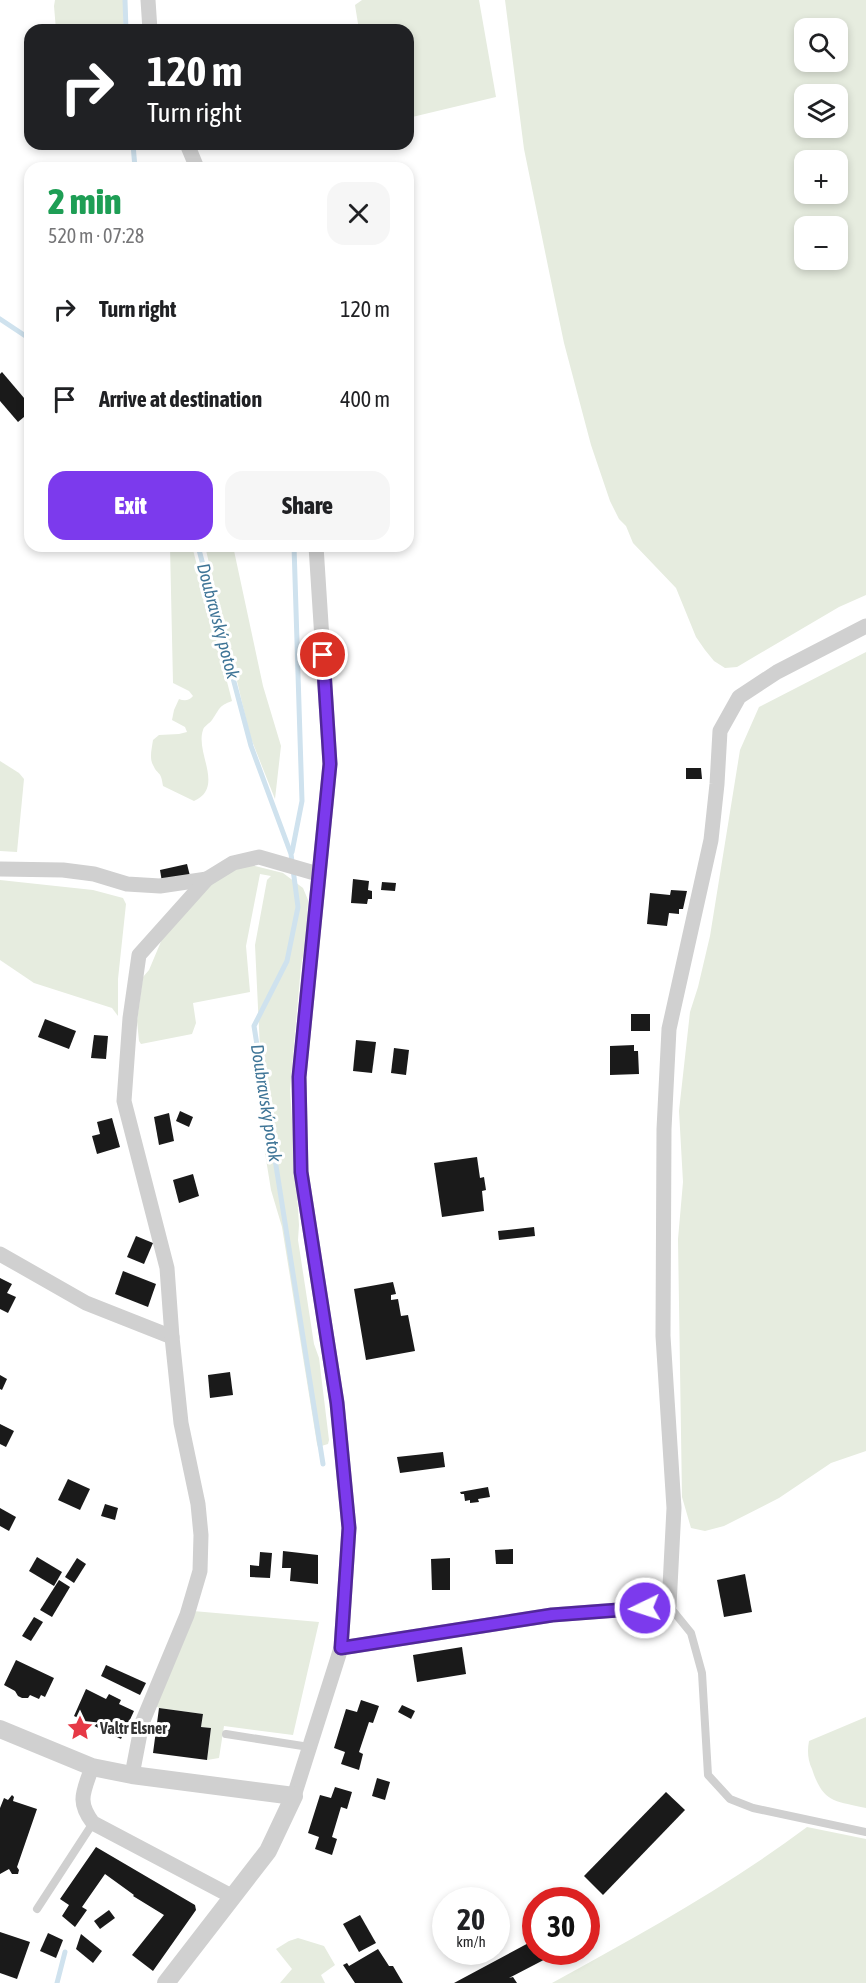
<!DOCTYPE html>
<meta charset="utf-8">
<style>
body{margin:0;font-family:"Asap Condensed",sans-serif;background:#f6f6f6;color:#202124;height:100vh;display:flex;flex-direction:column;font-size:22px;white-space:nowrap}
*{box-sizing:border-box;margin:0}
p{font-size:20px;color:#757577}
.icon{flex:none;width:33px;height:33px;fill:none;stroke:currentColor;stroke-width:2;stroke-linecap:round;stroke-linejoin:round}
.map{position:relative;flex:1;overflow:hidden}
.panel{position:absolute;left:24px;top:162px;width:390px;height:390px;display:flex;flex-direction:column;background:#fff;border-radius:18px;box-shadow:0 3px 9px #0003}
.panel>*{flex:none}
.guide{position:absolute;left:24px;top:24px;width:390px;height:126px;border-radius:18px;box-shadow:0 3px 9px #0003;background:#202124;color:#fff;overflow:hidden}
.buttons{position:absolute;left:794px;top:18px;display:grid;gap:12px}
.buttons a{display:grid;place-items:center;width:54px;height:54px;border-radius:12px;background:#fff;box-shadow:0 3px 9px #0003;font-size:30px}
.speed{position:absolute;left:432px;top:1887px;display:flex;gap:12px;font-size:30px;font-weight:700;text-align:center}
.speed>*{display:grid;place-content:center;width:78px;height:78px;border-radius:50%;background:#fff;box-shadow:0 3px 9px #0003;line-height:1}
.speed small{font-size:15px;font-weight:400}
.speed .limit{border:9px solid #d22;background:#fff;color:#111}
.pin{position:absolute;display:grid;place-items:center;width:51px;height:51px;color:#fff;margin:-26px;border:3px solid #fff;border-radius:50%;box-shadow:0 2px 6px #0007}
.me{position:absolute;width:66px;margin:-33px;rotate:266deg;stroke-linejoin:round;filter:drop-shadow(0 0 4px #0008)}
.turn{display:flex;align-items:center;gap:21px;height:126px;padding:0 24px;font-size:27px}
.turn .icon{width:78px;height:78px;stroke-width:2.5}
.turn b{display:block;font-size:42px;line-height:51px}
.round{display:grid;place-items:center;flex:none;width:63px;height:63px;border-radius:18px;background:#f6f6f6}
.summary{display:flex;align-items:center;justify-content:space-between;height:102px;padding:0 24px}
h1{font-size:36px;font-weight:800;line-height:45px;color:#1e9e55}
.action{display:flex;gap:12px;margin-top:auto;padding:12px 24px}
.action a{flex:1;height:69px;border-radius:18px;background:#7c3aed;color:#fff;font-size:24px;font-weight:800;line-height:69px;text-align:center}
.action a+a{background:#f6f6f6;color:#202124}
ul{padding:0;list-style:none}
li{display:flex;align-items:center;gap:18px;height:90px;padding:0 24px}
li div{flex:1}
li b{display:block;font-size:22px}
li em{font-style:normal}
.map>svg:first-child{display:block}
.green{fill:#e6ecdf;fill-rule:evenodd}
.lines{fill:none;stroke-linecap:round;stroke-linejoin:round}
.stream{stroke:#cfe2ee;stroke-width:5}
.building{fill:#1a1a1a}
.service{stroke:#d0d0d0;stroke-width:8}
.minor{stroke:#d0d0d0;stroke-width:15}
.tertiary{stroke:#d0d0d0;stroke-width:18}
.route-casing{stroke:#51269a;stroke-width:15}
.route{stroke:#7c3aed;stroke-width:10}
.labels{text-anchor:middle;stroke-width:6;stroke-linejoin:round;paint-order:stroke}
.poi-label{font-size:16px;font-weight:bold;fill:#333;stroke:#fff;text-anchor:start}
.water-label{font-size:18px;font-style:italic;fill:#3f7597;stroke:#fff}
</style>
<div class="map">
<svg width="866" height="1983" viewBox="0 0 866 1983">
<rect width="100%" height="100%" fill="#fff"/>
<g class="green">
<path d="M55 0H123L124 30H56L54 6Z"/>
<path d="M362 0H479L496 97 408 118V30H359L355 5Z"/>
<path d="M505 0H866V595L839 607 737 667 725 668 714 661 705 650 696 637 676 588 633 543 626 526 619 519 610 501 591 445 564 343 550 276 524 149ZM804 28H837V62H804ZM804 94H837V128H804ZM804 160H837V194H804ZM804 226H837V260H804Z"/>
<path d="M170 546H192L232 701C218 706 220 709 212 720 209 724 204 726 203 730 195 753 225 787 194 801L163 786C161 770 158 776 153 765 149 758 152 748 153 740L159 735 179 734 187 732 185 727 172 720 174 710 179 699C184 701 189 701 193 696L189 691 173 683Z"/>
<path d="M205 546H233L263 686 281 746 275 799 250 736Z"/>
<path d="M866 652V1451L831 1463 779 1498 724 1526 705 1531 691 1528 682 1497 678 1239 683 1182 679 1111 690 1012 698 987 710 936 740 750 759 707Z"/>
<path d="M0 761 19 773 24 779 17 852 0 851Z"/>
<path d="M251 865 283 873 303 888 308 900 306 940 301 966 290 1090 299 1225 298 1240 314 1344 319 1358 329 1440 328 1444 318 1447 317 1444 282 1227 271 1190 265 1153 255 945 267 880 271 876 260 874 246 946 250 992 193 1003 196 1023 192 1034 141 1044 139 1041 137 1021 143 977 149 970 165 932 219 873Z"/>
<path d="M0 880 93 890 123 898 126 904 118 979V1016L112 1008 34 983 0 960Z"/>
<path d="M193 1611 319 1622 293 1735 224 1726 219 1758 207 1760 211 1728 201 1727 203 1714 159 1708 154 1705Z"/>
<path d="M866 1717V1808C835 1801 823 1803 812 1769 808 1760 807 1752 809 1741Z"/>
<path d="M807 1827 866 1839V1983H552C639 1935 727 1887 807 1827Z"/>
<path d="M298 1938 324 1946 335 1965 321 1975 325 1983H280L292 1969 276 1949 289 1941Z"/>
</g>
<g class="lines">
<g class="stream">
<path d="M125 0 126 30"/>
<path d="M133 144 135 168"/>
<path d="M0 319 30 339"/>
<path d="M198 546 251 746 291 854 298 907 287 961 254 1026 323 1464"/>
<path d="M292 852 302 801 294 546"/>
<path d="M57 1983 65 1952"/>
</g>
</g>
<g class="building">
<path d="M2 372 30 405V412L18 422 0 401V374Z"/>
<path d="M686 768H701L702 779H686Z"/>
<path d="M187 864 190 876 162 882 160 870Z"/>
<path d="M353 879 369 881 368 890 372 891V899H368L367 904 351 903Z"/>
<path d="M382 882 396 883 395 891 381 890Z"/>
<path d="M671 890 687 891 683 909H679V914L669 913 667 926 647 924 650 893 670 895Z"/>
<rect x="631" y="1014" width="19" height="17"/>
<path d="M45 1019 76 1031 69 1049 38 1037Z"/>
<path d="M94 1035 108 1036 106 1059 91 1058Z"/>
<path d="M356 1040 376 1042 372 1073 353 1071Z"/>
<path d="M634 1045V1051H638L639 1074 610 1075V1046Z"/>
<path d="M394 1048 409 1050 406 1075 391 1073Z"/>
<path d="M180 1111 193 1117 189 1127 176 1121Z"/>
<path d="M169 1113 174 1141 159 1145 154 1117Z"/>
<path d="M112 1118 120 1147 97 1154 92 1136 100 1134 97 1122Z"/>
<path d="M477 1157 480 1178 484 1177 486 1190 482 1191 484 1211 442 1217 434 1163Z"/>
<path d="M193 1174 199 1196 179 1203 173 1180Z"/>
<path d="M534 1227 535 1236 499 1240 498 1231Z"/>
<path d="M136 1236 153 1243 144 1264 127 1257Z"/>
<path d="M123 1271 156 1284 148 1307 115 1294Z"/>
<path d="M0 1278 12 1284 7 1293 16 1297 8 1313 0 1309Z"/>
<path d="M393 1282 396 1294 391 1295V1300L398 1299 401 1316 408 1315 415 1351 366 1360 354 1289Z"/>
<path d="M230 1372 233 1395 210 1398 208 1375Z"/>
<path d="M0 1375 7 1379 2 1390 0 1389Z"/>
<path d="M0 1424 14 1431 6 1447 0 1444Z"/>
<path d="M443 1452 445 1467 400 1473 397 1457Z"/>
<path d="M68 1479 90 1489 80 1510 58 1500Z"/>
<path d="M488 1487 490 1497 478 1499 479 1502 470 1503V1500L465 1501 464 1494H461L460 1492Z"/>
<path d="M105 1504 118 1508 115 1520 101 1516Z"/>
<path d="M0 1508 16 1517 9 1531 0 1526Z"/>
<path d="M513 1549V1564H496L495 1550Z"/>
<path d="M283 1551 318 1555V1584L290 1581 291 1568H282Z"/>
<path d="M260 1552 272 1553 270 1578 250 1577V1565L259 1566Z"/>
<path d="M37 1557 62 1572 54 1586 29 1571Z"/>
<path d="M77 1558 86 1564 74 1583 65 1577Z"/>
<path d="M450 1558V1590H432L431 1559Z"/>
<path d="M745 1574 752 1612 724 1617 717 1580Z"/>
<path d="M59 1580 70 1587 52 1617 40 1610Z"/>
<path d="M34 1617 43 1622 31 1641 22 1636Z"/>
<path d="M462 1647 466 1674 417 1682 413 1655Z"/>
<path d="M16 1660 54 1678 45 1697 41 1695 39 1699 30 1695 28 1698H22L18 1696 15 1691 4 1685Z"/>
<path d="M106 1665 146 1683 140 1695 101 1676Z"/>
<path d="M86 1689 106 1699 109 1694 121 1700 119 1704 134 1711 121 1739 74 1716Z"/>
<path d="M361 1700 379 1706 373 1723 369 1722 359 1752 363 1754 359 1770 341 1764 345 1752 334 1748 346 1709 357 1712Z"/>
<path d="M402 1705 415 1711 411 1719 398 1712Z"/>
<path d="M159 1708 203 1714 201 1727 211 1728 207 1760 153 1753Z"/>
<path d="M377 1778 390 1782 385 1800 372 1796Z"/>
<path d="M335 1787 352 1792 347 1809 341 1807 332 1837 337 1839 332 1855 315 1849 319 1837 308 1833 320 1795 331 1798Z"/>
<path d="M666 1792 685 1810 603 1895 584 1876Z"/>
<path d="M12 1795 14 1797 13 1801 37 1809 17 1867 19 1870 18 1874H12L9 1869 0 1874V1808L4 1798 8 1800Z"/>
<path d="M96 1847 195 1905 196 1910 153 1971 132 1955 164 1915 133 1896 134 1895 105 1874 82 1907 87 1910 75 1927 62 1916 69 1905 60 1899Z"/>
<path d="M109 1910 115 1918 100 1929 94 1921Z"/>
<path d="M360 1915 376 1943 359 1952 343 1924Z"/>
<path d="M0 1932 30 1942 17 1979 0 1973Z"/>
<path d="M48 1933 63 1940 56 1958 40 1951Z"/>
<path d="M81 1934 102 1951 93 1963 76 1949Z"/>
<path d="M536 1939V1952H559L509 1978 513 1977 517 1983H454Z"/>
<path d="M378 1949 389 1966H393L403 1983H355L343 1965 347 1963 349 1966Z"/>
</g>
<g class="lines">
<g class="service">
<path d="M669 1606 691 1633 702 1673 708 1775 730 1799 753 1808 866 1832"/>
<path d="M226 1734 309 1747"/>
<path d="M37 1909 93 1823"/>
</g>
<g class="minor">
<path d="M148 0 150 30"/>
<path d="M187 144 197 168"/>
<path d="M0 869 63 870 94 874 127 884 160 886 207 879"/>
<path d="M0 1254 86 1303 172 1337"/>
<path d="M341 1648 552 1615 669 1606 674 1508 663 1336 664 1129 669 1029 711 840 717 784 720 731 739 697 777 672 866 626"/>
<path d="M92 1767C84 1791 76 1801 93 1823L233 1897"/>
<path d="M132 1775 142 1723 187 1615 200 1571 201 1535 198 1504 181 1423 172 1337 167 1268 124 1101 130 1018 139 955 207 879 233 863 259 857 318 874"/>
<path d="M294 1796 341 1648 349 1528 337 1403 301 1172 299 1077 330 764 316 546"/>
</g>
<path class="tertiary" d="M0 1729 92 1767 132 1775 294 1796 268 1851 166 1983"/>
</g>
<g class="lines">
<g class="route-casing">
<path id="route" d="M323 655 330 764 299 1077 301 1172 337 1403 349 1528 341 1648 552 1615 645 1608"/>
</g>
<use href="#route" class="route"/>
</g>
<defs>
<g id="sight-bare" transform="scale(2.07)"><path d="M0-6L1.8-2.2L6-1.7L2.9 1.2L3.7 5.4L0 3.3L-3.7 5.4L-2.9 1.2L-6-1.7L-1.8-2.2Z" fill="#e63946" stroke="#fff" stroke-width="2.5" paint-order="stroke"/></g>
</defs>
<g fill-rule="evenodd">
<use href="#sight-bare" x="80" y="1728"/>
</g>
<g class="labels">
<g class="poi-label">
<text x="100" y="1734">Valtr Elsner</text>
</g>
<g class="water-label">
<text transform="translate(218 621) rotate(75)" y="6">Doubravský potok</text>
<text transform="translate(266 1103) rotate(81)" y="6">Doubravský potok</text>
</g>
</g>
</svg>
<div class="buttons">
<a><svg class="icon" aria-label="search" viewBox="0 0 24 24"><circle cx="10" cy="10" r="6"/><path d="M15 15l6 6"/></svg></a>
<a><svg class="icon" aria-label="layers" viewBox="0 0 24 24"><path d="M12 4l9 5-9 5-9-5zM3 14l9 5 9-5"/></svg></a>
<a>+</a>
<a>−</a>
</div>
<div class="speed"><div>20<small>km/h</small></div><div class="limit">30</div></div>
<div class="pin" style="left:323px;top:655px;background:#d93025"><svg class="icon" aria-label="arrive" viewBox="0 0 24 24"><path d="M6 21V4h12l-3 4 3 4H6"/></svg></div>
<svg class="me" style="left:645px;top:1608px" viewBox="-20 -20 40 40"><circle r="17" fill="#7c3aed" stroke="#fff" stroke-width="3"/><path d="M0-11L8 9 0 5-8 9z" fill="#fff"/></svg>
<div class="guide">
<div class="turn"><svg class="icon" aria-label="right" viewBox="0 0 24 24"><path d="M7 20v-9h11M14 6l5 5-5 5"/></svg><div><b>120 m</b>Turn right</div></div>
</div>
<section class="panel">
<div class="summary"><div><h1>2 min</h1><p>520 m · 07:28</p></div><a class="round"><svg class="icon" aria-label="close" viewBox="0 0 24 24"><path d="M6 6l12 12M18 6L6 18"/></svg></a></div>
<ul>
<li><svg class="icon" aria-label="right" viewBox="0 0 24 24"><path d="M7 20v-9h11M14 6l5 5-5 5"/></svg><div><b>Turn right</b></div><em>120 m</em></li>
<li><svg class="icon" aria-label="arrive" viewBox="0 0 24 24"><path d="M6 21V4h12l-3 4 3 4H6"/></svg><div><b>Arrive at destination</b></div><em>400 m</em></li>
</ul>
<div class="action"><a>Exit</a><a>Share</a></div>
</section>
</div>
